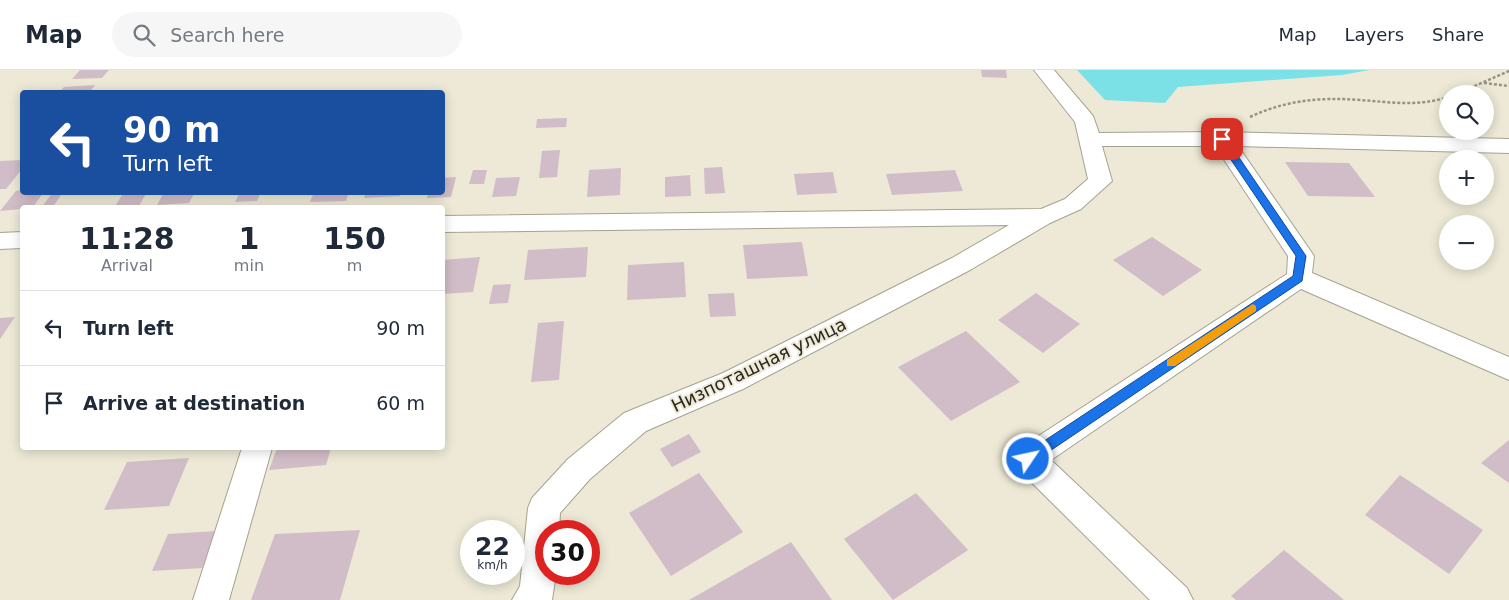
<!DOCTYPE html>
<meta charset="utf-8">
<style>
body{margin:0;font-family:"DejaVu Sans",sans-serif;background:#f6f6f7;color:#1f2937;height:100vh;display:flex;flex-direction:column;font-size:19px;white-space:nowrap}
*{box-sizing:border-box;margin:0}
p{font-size:16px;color:#747a83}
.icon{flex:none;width:28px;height:28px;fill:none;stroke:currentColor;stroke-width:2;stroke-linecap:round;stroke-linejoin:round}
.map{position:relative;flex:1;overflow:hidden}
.drawer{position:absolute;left:20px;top:135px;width:425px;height:245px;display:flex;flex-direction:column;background:#fff;border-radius:5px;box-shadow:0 2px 12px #0003}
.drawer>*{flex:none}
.hud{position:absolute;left:20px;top:20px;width:425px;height:105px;border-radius:5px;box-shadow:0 2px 12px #0003;background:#1a4fa0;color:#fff;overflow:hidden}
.controls{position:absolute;left:1439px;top:15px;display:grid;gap:10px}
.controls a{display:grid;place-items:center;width:55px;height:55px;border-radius:50%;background:#fff;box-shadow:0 2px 12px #0003;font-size:25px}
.speed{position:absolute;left:460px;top:450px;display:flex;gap:10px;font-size:25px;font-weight:700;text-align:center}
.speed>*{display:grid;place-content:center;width:65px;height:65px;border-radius:50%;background:#fff;box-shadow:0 2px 12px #0003;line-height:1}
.speed small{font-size:12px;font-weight:400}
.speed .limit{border:8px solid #d22;background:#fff;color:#111}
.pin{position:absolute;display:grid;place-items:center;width:42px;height:42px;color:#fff;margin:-21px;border-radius:10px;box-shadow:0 2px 8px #0006}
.me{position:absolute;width:55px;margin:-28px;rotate:56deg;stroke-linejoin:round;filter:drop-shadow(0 0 4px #0008)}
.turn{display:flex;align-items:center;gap:18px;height:105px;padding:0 20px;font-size:22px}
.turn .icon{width:65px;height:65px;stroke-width:2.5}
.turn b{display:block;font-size:35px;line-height:42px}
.eta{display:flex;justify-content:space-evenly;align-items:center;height:85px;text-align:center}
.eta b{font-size:30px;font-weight:700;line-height:35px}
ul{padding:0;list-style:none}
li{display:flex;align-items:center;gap:15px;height:75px;padding:0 20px;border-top:1px solid #e0e1e3}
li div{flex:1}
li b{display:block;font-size:19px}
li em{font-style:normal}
header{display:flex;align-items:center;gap:30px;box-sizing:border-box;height:70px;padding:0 25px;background:#fff;border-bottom:1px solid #e0e1e3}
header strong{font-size:24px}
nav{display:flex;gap:28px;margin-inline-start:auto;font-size:18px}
.search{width:350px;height:45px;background:#f6f6f7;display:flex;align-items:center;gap:12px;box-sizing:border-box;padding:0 18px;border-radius:28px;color:#747a83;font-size:19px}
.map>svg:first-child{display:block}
.water{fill:#7be1e6}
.building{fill:#d1bdc7}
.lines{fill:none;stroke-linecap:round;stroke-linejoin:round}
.minor-casing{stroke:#a6a290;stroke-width:2}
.path{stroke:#969385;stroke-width:2.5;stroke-dasharray:3 2;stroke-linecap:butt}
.minor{fill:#fff;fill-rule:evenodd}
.route{fill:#1a73e8;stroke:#114b97}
.slow{fill:#f59e0b}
.labels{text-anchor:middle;stroke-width:4;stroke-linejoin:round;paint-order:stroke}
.street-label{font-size:18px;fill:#2a2821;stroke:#ede9d6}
</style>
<header>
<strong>Map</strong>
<div class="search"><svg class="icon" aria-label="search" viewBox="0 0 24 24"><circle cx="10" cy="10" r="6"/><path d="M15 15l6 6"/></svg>Search here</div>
<nav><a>Map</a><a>Layers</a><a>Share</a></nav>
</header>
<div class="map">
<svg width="1509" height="530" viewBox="0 0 1509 530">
<rect width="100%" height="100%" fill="#ede9d6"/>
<path class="water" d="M1077 0H1369L1342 5 1178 17 1165 33 1105 30Z"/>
<g class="building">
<path d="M80 0H109L102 8 72 9Z"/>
<path d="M981 0H1006L1007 8 982 7Z"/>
<path d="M95 15 90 22H59L64 17Z"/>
<path d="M567 48 566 57 536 58 537 49Z"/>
<path d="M560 80 557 107 539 108 542 81Z"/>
<path d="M22 90V99L6 119H0V91Z"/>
<path d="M1285 92 1349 93 1375 127 1308 126Z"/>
<path d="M722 97 725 123 705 124 704 98Z"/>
<path d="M621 98 620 125 587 127 589 100Z"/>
<path d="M473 100H487L484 114H469Z"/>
<path d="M955 100 963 121 892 125 886 104Z"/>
<path d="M833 102 837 123 797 125 794 104Z"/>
<path d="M690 105 691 126 665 127V107Z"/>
<path d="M456 107 451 127 427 128 428 122H442V108Z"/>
<path d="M520 107 516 126 492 127 496 108Z"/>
<path d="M22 120V122H44L32 138 0 141 16 121Z"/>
<path d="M53 122H63L52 138H41Z"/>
<path d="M124 122H147L139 136 114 138Z"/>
<path d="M164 122H195L189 133 157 135Z"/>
<path d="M240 122H261L257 131 235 132Z"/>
<path d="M314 122H349L346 131 310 132Z"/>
<path d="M366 122H401L400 126 364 128Z"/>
<path d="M1152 167 1202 200 1163 226 1113 190Z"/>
<path d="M802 172 808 206 747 209 743 175Z"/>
<path d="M588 177 586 207 524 210 528 180Z"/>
<path d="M480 187 473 222 442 224V190Z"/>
<path d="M684 192 686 227 627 230 628 195Z"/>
<path d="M511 214 508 233 489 234 493 215Z"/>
<path d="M734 223 736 246 710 247 708 224Z"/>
<path d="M1036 223 1080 254 1043 283 998 250Z"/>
<path d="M15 247 0 269V248Z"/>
<path d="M564 251 559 310 531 312 538 253Z"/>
<path d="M966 261 1020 312 951 351 898 297Z"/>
<path d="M689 364 701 382 672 397 660 379Z"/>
<path d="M1509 370V413L1481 393Z"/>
<path d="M277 378H331L326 395 269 400Z"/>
<path d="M189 388 169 436 104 440 127 392Z"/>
<path d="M699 403 743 462 671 506 629 443Z"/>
<path d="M1400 405 1483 460 1449 504 1365 445Z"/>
<path d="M916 423 968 480 893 530 844 469Z"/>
<path d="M360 460 340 530H251L275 464Z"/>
<path d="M217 461 202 498 152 501 168 464Z"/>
<path d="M791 472 832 530H689Z"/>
<path d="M1284 480 1344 530H1236L1231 526Z"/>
</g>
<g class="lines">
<g class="minor-casing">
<g id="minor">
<path d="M1034 0H1054L1093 46 1099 63 1222 62 1509 69V83L1238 76 1314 186 1312 203 1509 287V310L1301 219 1051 390 1187 518 1193 530H1150L1017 398 1012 389 1017 380 1287 204 1288 186 1215 76H1102L1112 111 1081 139 1050 153 970 200 743 319 646 361 590 409 560 443 559 461H546V504H556L552 530H512L520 516 528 438 532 428 568 389 624 343 723 303 952 188 1009 155 442 162V146L1041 139 1065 129 1088 109 1075 52Z"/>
<path d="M22 162V178L0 179V163Z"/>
<path d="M242 378H272L229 530H193Z"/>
</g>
</g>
<g class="path">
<path d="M1484 13 1509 16"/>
<path d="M1456 24 1509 1"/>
<path d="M1250 47C1286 30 1321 27 1360 30 1390 32 1418 37 1448 27"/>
</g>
<use href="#minor" class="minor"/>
</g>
<path class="route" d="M1218 67H1225L1306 186 1302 211 1032 393H1023L1021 389 1023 385 1293 206 1296 186 1217 69Z"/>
<path class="slow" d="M1253 234 1256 236V241L1175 296H1167V290Z"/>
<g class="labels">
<g class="street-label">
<text transform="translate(759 295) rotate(-26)" y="6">Низпоташная улица</text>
</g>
</g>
</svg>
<div class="controls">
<a><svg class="icon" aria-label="search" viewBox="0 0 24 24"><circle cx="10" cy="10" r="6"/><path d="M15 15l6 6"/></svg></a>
<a>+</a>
<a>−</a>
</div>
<div class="speed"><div>22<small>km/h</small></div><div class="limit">30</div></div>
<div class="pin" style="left:1222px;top:69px;background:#d93025"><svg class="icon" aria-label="arrive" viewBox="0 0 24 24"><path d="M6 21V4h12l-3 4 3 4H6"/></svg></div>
<svg class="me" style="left:1028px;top:389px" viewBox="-20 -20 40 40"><circle r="17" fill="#1a73e8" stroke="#fff" stroke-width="3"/><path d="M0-11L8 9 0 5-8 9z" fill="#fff"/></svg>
<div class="hud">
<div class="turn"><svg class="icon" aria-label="left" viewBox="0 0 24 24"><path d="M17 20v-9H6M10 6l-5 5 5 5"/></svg><div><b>90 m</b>Turn left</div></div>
</div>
<section class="drawer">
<div class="eta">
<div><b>11:28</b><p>Arrival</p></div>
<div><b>1</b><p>min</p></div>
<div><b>150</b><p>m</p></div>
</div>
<ul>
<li><svg class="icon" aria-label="left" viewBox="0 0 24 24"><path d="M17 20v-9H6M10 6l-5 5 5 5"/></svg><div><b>Turn left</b></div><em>90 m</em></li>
<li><svg class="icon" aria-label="arrive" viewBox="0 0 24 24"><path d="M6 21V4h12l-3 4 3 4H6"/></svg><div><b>Arrive at destination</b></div><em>60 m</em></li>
</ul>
</section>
</div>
